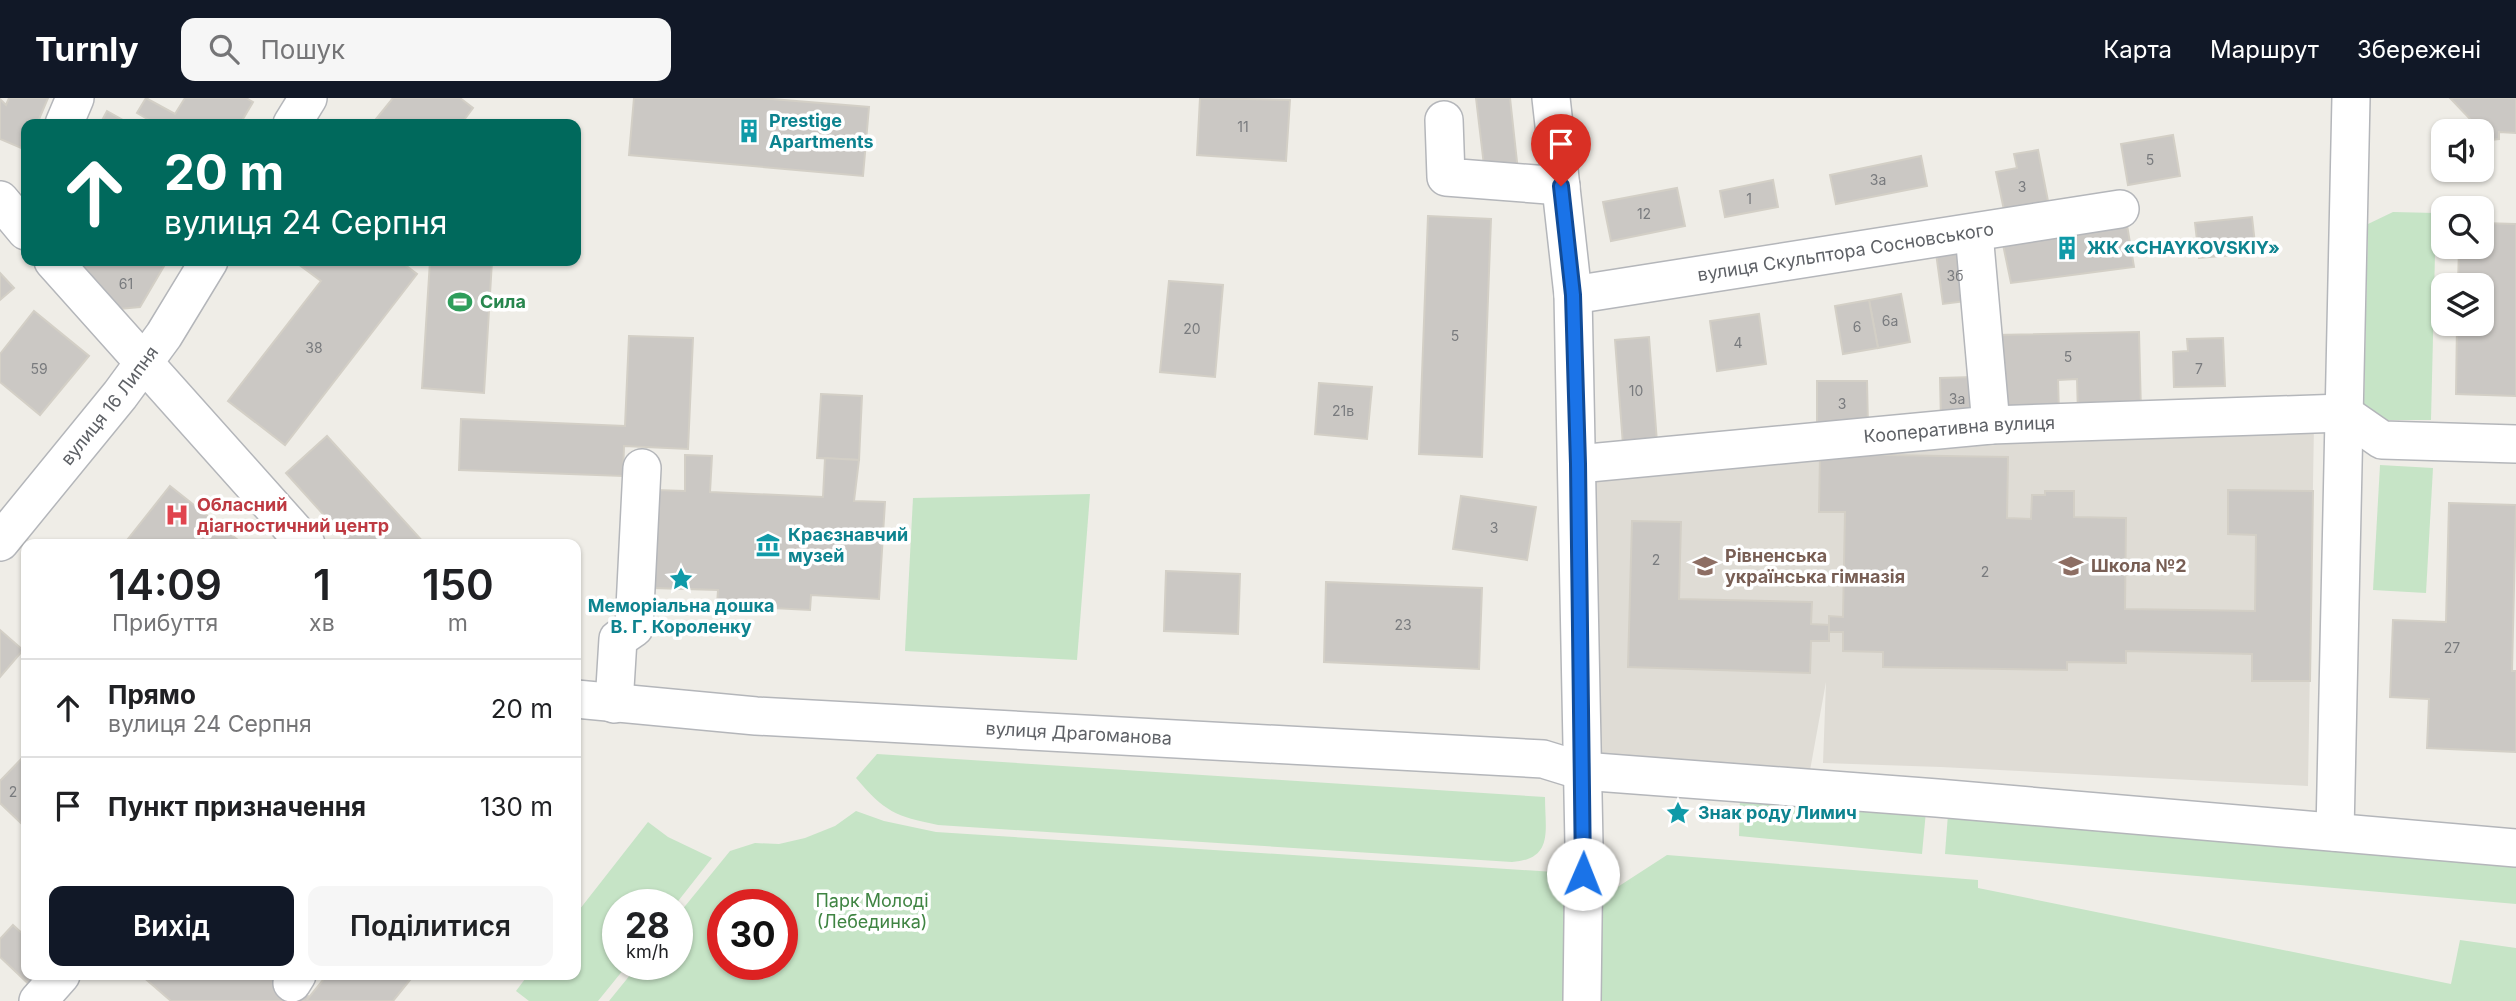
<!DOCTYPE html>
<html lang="uk">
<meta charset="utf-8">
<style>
body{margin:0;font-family:Inter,sans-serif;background:#f6f6f6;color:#202124;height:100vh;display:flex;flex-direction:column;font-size:26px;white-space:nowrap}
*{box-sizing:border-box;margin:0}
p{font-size:23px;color:#757577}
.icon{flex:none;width:38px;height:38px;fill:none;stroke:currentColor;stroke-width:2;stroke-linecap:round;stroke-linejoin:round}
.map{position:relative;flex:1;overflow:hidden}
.drawer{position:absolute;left:21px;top:441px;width:560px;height:441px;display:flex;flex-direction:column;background:#fff;border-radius:14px;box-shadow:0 2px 5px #0004}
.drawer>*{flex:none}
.hud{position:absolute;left:21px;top:21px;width:560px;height:147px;border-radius:14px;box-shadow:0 2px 5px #0004;background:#00695c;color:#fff;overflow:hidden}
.controls{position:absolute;left:2431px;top:21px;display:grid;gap:14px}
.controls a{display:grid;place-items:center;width:63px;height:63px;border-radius:14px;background:#fff;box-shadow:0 2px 5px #0004;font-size:35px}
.speed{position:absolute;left:602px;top:791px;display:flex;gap:14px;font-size:35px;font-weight:700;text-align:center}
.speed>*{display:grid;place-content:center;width:91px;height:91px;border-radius:50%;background:#fff;box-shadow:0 2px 5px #0004;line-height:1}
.speed small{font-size:18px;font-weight:400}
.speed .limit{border:10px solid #d22;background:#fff;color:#111}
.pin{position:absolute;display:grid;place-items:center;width:60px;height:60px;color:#fff;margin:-72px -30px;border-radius:50% 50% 50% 0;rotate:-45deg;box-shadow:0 0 7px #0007}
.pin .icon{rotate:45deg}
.me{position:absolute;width:77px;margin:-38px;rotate:1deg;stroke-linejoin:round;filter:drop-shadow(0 0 5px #0008)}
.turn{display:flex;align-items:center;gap:24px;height:147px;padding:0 28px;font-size:32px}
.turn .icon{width:91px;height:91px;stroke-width:2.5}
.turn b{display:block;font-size:49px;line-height:60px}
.eta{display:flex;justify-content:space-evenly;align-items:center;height:119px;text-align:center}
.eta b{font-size:42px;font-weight:600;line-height:49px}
.action{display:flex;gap:14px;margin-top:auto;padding:14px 28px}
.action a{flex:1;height:80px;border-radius:14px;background:#111827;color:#fff;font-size:28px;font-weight:600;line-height:80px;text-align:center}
.action a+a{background:#f6f6f6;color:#202124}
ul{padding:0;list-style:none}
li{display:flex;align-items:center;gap:21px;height:98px;padding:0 28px;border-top:2px solid #e0e0e0}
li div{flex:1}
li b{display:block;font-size:26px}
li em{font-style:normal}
header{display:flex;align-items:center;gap:42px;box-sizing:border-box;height:98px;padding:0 35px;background:#111827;color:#fff}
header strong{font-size:33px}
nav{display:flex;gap:38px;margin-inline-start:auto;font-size:24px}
.search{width:490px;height:63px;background:#f6f6f6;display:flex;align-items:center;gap:18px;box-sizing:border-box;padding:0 24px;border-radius:14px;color:#757577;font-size:26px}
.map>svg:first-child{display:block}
.education{fill:#dfdcd5}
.green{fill:#c6e4c6;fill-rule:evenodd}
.building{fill:#cbc8c4;stroke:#d3cfc6;stroke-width:2}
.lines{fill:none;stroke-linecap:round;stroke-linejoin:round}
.minor-casing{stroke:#b4b6ba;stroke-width:40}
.minor{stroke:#fff;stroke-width:37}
.route-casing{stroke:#114b97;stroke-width:18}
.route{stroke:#1a73e8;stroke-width:12}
.labels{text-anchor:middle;stroke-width:7;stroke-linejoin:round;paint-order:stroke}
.number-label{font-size:14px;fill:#797b7e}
.culture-label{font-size:18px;font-weight:bold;fill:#0d838f;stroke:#fff;text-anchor:start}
.street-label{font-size:18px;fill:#5e6166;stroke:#fff}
.leisure-label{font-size:18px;font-weight:bold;fill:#27864d;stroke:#fff;text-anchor:start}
.health-label{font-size:18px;font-weight:bold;fill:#be3a42;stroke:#fff;text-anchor:start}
.education-label{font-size:18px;font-weight:bold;fill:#785e54;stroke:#fff;text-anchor:start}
.park-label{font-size:18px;fill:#3f8442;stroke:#fff}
</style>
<header>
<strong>Turnly</strong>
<div class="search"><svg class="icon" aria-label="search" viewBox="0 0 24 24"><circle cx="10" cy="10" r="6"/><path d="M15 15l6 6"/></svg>Пошук</div>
<nav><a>Карта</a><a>Маршрут</a><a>Збережені</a></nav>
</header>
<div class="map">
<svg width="2516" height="903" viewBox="0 0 2516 903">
<rect width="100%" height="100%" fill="#efede7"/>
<path class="education" d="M2314 326 2308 688 1941 669 1823 665 1826 584 1807 689 1582 673 1578 366Z"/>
<g class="green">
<path d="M2393 114 2436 115 2431 322H2386L2364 306 2368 126Z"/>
<path d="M2380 367 2433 370 2426 495 2373 492Z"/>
<path d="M1090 396 1077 562 905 553 913 400Z"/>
<path d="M877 656 1545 699C1545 733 1554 761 1512 764L938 727C895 718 885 714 856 680Z"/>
<path d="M1740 697 1926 713 1922 756 1739 738Z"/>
<path d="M856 713 884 723 936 734 1570 775 1583 776 1616 790 1667 757 1978 782V790L2451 886 2460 842 2516 850V903H609L639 866H677V818L730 753 755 745 779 746 805 740 835 728ZM723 807H782V866H723Z"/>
<path d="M1948 716 2516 761V806L1945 756Z"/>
<path d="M648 724 668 739 712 760 675 807H618V866H628L598 903H529L516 893 528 877H576V816Z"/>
</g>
<g class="building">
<path d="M9 0H48L37 26H26V52L0 41V1L6 7Z"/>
<path d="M146 0 175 16 185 0H246L253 4 240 26H156L137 15Z"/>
<path d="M393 0H460L473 10 461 26H372Z"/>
<path d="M634 0H760L869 9 863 78 629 57Z"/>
<path d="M1200 0 1290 2 1286 63 1197 57Z"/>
<path d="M1476 0H1510L1518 73 1485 76Z"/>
<path d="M2450 0H2516V35L2499 34V41L2490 42Z"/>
<path d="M107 13 130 26H100Z"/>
<path d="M2173 37 2180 78 2128 87 2121 46Z"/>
<path d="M2038 52 2048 103 2004 112 1996 74 2017 70 2014 56Z"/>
<path d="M1921 58 1927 88 1836 106 1830 77Z"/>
<path d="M1773 82 1778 109 1725 119 1720 93Z"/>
<path d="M1677 90 1685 128 1611 143 1603 104Z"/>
<path d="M2125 115 2134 169 2011 185 2000 132Z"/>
<path d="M1428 118 1491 121 1482 359 1419 356Z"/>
<path d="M2252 119 2256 155 2199 160 2195 125Z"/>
<path d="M2482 125 2516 126V298L2456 296 2457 226H2482V187H2458L2459 149H2482Z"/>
<path d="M1968 150 1975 202 1943 206 1936 155Z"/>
<path d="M78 163H167L140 209 119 211Z"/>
<path d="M294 163H400L417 176 285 347 228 303 321 183Z"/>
<path d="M430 163H492L484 295 422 290Z"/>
<path d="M0 175 14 190 0 202Z"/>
<path d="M1169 183 1223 187 1215 279 1160 274Z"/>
<path d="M1901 196 1910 244 1878 250 1869 202Z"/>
<path d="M1869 202 1878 250 1843 256 1835 208Z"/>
<path d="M34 213 89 258 40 317 0 284V256Z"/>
<path d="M1759 216 1766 266 1717 273 1710 223Z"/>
<path d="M2139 234 2141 314 2078 316 2077 281 2058 282 2059 316 1998 318 1996 237Z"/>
<path d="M629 238 693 240 688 351 624 348 623 378 459 372 461 321 625 328Z"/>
<path d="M1649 239 1657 344 1623 347 1615 242Z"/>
<path d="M2223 240 2225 288 2174 289 2173 254 2188 253 2187 241Z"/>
<path d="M1973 279V323H1941L1940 280Z"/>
<path d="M1817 283H1867L1868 329 1817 330Z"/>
<path d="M1319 285 1372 289 1367 341 1315 336Z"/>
<path d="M821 296 862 298 859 362 817 360Z"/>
<path d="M327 338 425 446H350L286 375Z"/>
<path d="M1820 356 2008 359 2007 420 2031 421 2032 397H2045V393H2074V419L2126 420 2125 511 2255 513 2256 437 2228 436V392L2313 393 2310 583H2252V556L2126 553V565L2067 564V572L1883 569V554L1843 553V534H1829V518L1843 519 1845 414H1819Z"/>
<path d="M685 357 712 358 710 394 823 399 825 360 859 362 854 403 885 404 879 501 811 497 810 512 717 507 718 492 653 490 656 392 685 393Z"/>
<path d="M170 388 243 446H124Z"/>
<path d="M1461 398 1536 409 1527 462 1453 451Z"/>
<path d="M2449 405 2516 407 2512 573H2516V654L2427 650 2429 601 2390 599 2393 522 2446 524Z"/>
<path d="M1632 423 1681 424 1679 501 1812 504 1811 526 1829 527V543H1811L1810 575 1628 569Z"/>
<path d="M1166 473 1240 476 1238 536 1164 533Z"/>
<path d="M1326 484 1482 490 1479 571 1324 564Z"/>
<path d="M0 532 23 552 0 579Z"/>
<path d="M26 656V730L0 705V683Z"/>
<path d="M13 827 26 839V877H50L35 892 0 859V841Z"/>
<path d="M141 877H282L309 899 306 903H171Z"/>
<path d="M327 877H414L393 903H306Z"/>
</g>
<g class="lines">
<g class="minor-casing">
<g id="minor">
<path d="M1551 0 1573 197 1584 747 1582 903"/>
<path d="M1444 22 1446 79 1561 88"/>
<path d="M64 26 75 0"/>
<path d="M292 26 308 0"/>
<path d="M0 102 26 133"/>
<path d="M1974 135 1991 327"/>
<path d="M53 163 306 446"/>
<path id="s1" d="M1573 197 2120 111"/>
<path d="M2343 315 2382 342 2516 346"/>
<path id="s2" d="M1578 366 1991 327 2343 315"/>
<path id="s3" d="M0 444 120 297 164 237 209 163"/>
<path id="s4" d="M576 601 756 618 1543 661 1582 673 1937 700 2516 750"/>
<path d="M614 606 618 541 634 530 642 370"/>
<path d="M2335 734 2351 0"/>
<path d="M292 885 297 877"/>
<path d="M38 903 61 877"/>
</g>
</g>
<use href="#minor" class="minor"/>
</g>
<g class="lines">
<g class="route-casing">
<path id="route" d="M1561 88 1573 197 1578 366 1583 776"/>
</g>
<use href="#route" class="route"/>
</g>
<defs>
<g id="building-bare" transform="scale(1.89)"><path d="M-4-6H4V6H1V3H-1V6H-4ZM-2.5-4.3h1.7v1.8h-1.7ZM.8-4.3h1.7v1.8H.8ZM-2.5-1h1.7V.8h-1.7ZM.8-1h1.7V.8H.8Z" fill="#0f9aa8" stroke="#fff" stroke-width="2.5" paint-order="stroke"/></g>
<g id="stadium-bare" transform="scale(1.89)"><path d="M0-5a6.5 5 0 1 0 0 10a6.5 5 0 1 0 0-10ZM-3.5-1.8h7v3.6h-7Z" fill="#2e9e5b" stroke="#fff" stroke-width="2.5" paint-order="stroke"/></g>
<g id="hospital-bare" transform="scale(1.89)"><path d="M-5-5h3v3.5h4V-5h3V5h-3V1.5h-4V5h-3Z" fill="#e0444e" stroke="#fff" stroke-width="2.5" paint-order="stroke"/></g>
<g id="museum-bare" transform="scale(1.89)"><path d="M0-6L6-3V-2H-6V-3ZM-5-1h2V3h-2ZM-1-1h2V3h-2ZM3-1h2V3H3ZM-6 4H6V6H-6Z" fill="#0f9aa8" stroke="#fff" stroke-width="2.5" paint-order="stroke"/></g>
<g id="school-bare" transform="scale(1.89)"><path d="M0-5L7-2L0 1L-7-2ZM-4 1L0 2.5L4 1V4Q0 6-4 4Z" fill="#8d6e63" stroke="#fff" stroke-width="2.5" paint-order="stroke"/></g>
<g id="sight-bare" transform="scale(1.89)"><path d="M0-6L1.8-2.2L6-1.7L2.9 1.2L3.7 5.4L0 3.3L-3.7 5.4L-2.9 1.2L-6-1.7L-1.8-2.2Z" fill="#0f9aa8" stroke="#fff" stroke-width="2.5" paint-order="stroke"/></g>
</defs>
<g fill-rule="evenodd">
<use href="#building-bare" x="749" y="33"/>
<use href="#building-bare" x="2067" y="150"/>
<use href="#stadium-bare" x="460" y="204"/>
<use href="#hospital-bare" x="177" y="417"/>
<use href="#museum-bare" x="768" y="447"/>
<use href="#school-bare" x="1705" y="468"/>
<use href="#school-bare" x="2071" y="468"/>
<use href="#sight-bare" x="681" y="481"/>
<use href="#sight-bare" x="1678" y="715"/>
</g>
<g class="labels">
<g class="number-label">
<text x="1243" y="34">11</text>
<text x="2150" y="67">5</text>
<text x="1878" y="87">3а</text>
<text x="2022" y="94">3</text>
<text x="1749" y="106">1</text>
<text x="1644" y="121">12</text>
<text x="1955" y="183">3б</text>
<text x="126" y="191">61</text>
<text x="1890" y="228">6а</text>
<text x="1857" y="234">6</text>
<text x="1192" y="236">20</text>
<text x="1455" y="243">5</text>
<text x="1738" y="250">4</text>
<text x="314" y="255">38</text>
<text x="2068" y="264">5</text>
<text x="39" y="276">59</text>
<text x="2199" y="276">7</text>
<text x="1636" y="298">10</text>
<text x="1957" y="306">3а</text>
<text x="1842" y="311">3</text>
<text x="1343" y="318">21в</text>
<text x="1494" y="435">3</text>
<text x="1656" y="467">2</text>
<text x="1985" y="479">2</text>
<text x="1403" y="532">23</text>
<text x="2452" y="555">27</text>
<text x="13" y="699">2</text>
</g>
<g class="culture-label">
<text x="769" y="29">Prestige<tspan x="769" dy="21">Apartments</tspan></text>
<text x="2087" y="156">ЖК «CHAYKOVSKIY»</text>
<text x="788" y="443">Краєзнавчий<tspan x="788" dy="21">музей</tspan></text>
<text x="681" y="514" text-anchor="middle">Меморіальна дошка<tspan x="681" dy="21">В. Г. Короленку</tspan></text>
<text x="1698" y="721">Знак роду Лимич</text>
</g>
<g class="street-label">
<text dy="6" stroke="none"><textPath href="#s1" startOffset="276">вулиця Скульптора Сосновського</textPath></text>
<text dy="6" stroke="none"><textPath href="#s3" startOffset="175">вулиця 16 Липня</textPath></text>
<text dy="6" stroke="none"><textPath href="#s2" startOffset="383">Кооперативна вулиця</textPath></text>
<text dy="6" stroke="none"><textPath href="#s4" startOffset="504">вулиця Драгоманова</textPath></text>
</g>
<g class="leisure-label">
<text x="480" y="210">Сила</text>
</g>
<g class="health-label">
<text x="197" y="413">Обласний<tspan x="197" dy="21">діагностичний центр</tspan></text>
</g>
<g class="education-label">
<text x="1725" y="464">Рівненська<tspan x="1725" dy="21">українська гімназія</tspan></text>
<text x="2091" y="474">Школа №2</text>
</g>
<g class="park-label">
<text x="872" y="809">Парк Молоді<tspan x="872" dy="21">(Лебединка)</tspan></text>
</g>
</g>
</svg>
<div class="controls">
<a><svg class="icon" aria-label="sound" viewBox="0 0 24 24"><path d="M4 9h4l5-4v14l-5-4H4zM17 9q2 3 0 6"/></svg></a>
<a><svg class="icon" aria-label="search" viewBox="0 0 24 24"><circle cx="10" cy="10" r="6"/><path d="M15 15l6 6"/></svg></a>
<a><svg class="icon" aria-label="layers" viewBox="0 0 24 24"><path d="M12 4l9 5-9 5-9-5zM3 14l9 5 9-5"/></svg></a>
</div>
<div class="speed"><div>28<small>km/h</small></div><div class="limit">30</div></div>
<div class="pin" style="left:1561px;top:88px;background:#d93025"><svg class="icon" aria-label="arrive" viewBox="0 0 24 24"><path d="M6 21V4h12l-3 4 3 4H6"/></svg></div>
<svg class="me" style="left:1583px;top:776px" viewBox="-20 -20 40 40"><circle r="19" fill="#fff"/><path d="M0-13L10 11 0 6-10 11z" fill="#1a73e8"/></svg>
<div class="hud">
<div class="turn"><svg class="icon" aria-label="ahead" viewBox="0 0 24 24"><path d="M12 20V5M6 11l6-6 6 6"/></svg><div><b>20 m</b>вулиця 24 Серпня</div></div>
</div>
<section class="drawer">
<div class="eta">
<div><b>14:09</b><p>Прибуття</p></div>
<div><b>1</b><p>хв</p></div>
<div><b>150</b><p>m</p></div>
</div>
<ul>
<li><svg class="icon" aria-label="ahead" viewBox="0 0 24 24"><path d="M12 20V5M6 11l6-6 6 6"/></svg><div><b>Прямо</b><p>вулиця 24 Серпня</p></div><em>20 m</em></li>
<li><svg class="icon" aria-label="arrive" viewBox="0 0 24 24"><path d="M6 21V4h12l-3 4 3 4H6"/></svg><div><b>Пункт призначення</b></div><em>130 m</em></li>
</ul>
<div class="action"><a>Вихід</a><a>Поділитися</a></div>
</section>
</div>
